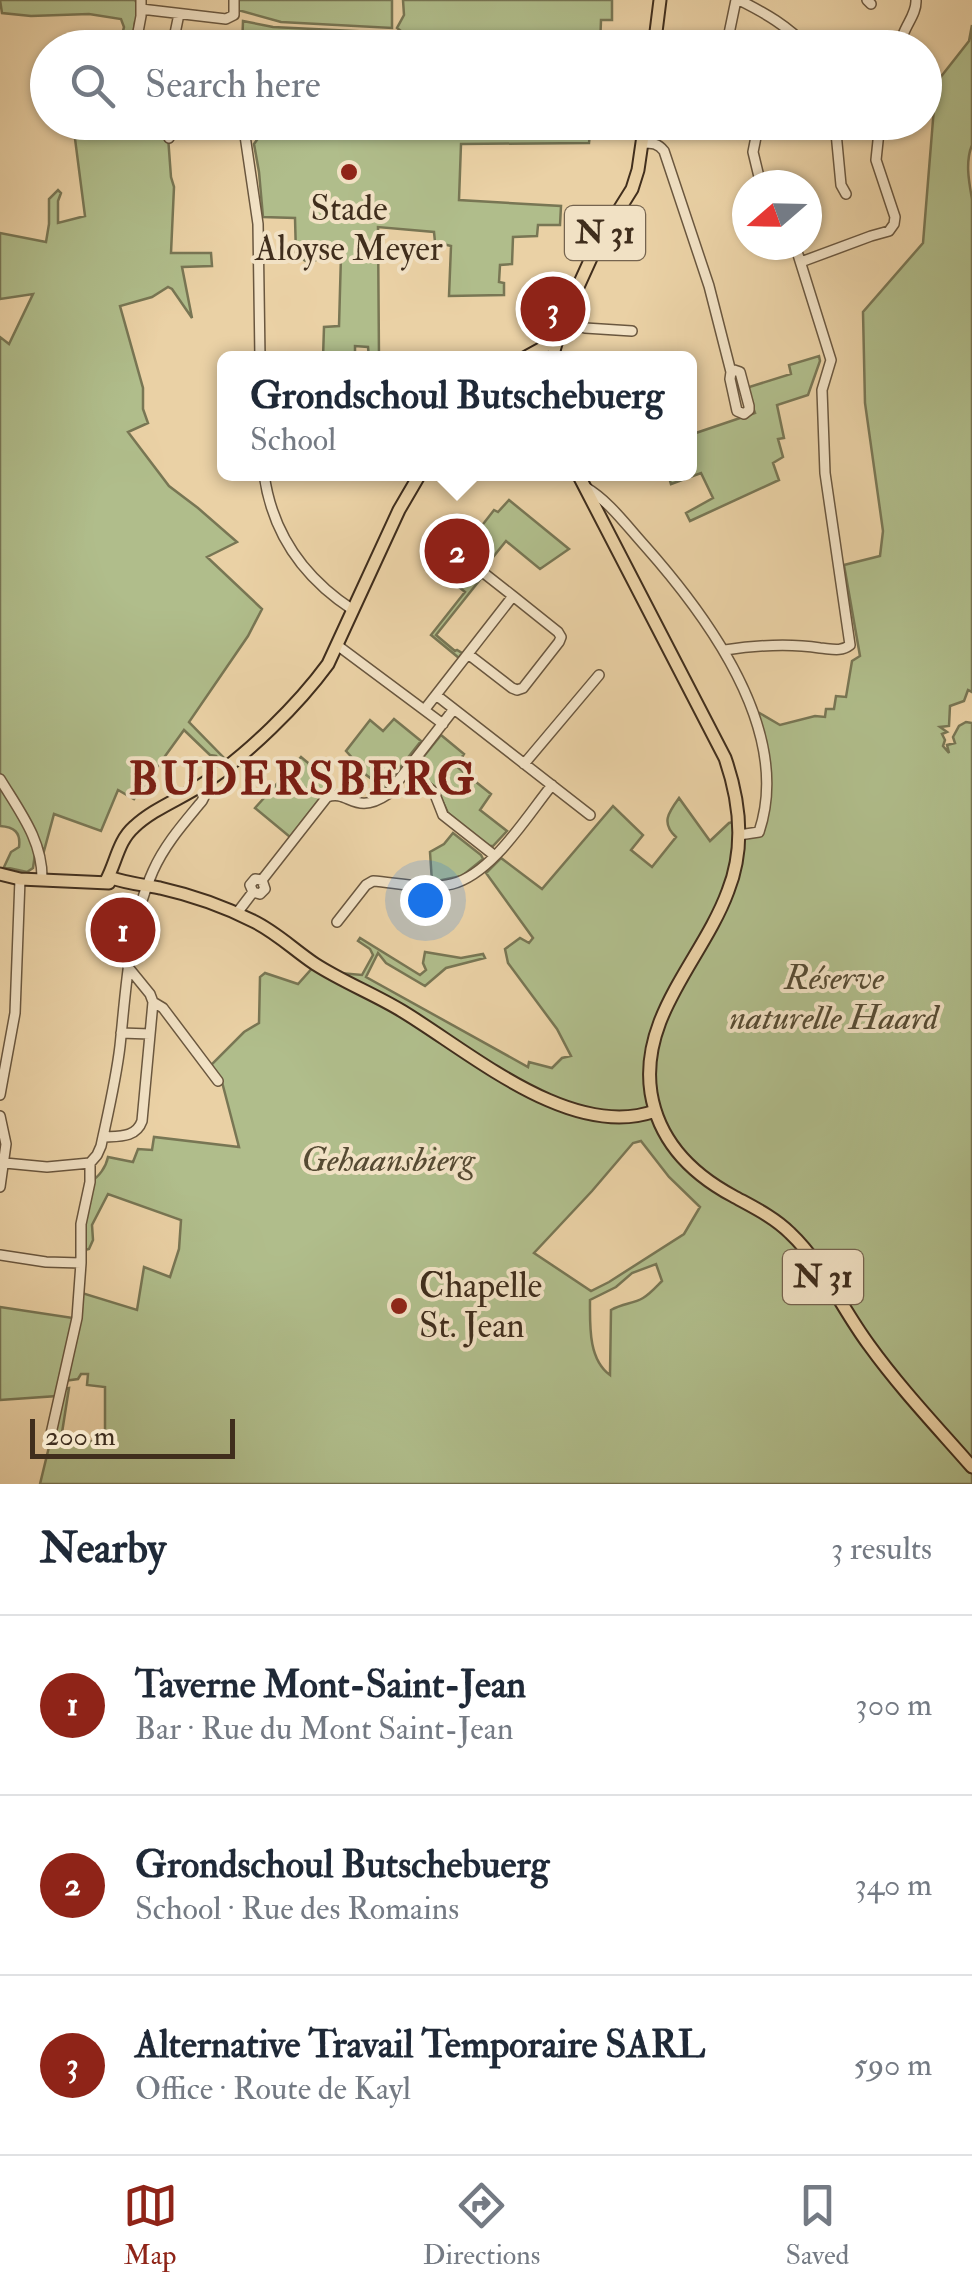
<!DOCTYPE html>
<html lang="en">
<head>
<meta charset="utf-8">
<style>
  :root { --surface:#fff; --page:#f6f6f7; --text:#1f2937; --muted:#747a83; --line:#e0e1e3; --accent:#8f2418 }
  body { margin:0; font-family:"IM FELL Double Pica",serif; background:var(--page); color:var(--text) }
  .compass { position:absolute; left:732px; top:170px; width:90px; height:90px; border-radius:50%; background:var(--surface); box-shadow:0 2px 8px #0004; rotate:250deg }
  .scale { position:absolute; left:30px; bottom:25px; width:205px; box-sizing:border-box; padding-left:10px; border:5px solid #402e1d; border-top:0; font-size:28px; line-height:35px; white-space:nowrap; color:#402e1d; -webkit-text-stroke:8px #f1e1c4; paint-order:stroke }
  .you { position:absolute; left:425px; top:900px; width:35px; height:35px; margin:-25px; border:8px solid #fff; border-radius:50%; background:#1a73e8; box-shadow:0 0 0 15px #1a73e833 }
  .badge { display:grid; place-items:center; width:65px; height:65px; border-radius:50%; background:var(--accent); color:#fff; font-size:32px; font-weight:700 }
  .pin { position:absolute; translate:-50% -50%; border:5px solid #fff; box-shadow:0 2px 10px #0006 }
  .popup { position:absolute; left:217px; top:351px; width:480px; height:130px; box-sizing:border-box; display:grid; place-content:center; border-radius:15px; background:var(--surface); filter:drop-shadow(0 2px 8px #0005); font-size:32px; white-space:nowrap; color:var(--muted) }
  .popup b { font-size:38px; color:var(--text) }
  .popup::after { content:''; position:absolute; left:50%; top:100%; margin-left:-20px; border:20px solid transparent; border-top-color:var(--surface) }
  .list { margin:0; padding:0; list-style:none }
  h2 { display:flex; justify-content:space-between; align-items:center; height:130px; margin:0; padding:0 40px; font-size:42px }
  h2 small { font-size:32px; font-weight:400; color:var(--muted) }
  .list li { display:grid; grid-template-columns:65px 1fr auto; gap:30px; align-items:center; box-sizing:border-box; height:180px; padding:0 40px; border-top:2px solid var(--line) }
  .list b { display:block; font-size:38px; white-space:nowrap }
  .list p { margin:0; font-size:32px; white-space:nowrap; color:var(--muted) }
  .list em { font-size:32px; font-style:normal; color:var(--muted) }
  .icon { flex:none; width:55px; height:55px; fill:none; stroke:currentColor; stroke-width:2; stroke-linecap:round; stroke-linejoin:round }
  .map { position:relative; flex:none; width:972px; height:1484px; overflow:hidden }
  .search { position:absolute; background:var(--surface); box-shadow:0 2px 8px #0004; left:30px; right:30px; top:30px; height:110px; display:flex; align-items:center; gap:25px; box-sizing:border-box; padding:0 35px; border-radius:55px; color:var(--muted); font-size:38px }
  .sheet { height:670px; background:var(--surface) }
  nav { display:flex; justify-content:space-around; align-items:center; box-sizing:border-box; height:140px; border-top:2px solid var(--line); background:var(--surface); font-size:28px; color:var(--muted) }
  nav a { display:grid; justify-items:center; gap:5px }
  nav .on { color:var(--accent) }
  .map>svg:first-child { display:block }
  .green { fill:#b0bd8b; stroke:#787654; stroke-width:2.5; fill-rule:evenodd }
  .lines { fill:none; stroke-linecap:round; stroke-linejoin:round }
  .minor-casing { stroke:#6a573f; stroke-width:12 }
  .major-casing { stroke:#402e1d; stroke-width:15 }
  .minor { stroke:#f1e1c4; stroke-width:9 }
  .major { stroke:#ead1a5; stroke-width:11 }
  .poi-dot { fill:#8f2418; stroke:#f1e1c4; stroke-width:4 }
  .labels { text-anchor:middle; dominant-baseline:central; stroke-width:8; stroke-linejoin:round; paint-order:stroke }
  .shield { fill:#f1e1c4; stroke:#75644f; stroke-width:2.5 }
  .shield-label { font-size:32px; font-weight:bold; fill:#402e1d }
  .poi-label { font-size:35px; fill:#402e1d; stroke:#f1e1c4 }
  .park-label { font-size:35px; font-style:italic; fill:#564b33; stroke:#f1e1c4 }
  .district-label { font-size:45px; font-weight:bold; letter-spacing:2.5px; fill:#7a1f14; stroke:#f1e1c4 }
</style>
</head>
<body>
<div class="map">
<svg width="972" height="1484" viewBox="0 0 972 1484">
  <rect width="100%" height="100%" fill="#ead1a5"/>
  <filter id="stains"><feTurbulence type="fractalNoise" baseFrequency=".002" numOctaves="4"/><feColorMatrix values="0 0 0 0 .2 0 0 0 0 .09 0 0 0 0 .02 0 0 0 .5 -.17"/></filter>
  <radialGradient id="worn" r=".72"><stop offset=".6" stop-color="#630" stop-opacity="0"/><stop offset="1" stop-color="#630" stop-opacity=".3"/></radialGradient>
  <path class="green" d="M0,0H135L138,5V20L135,22L132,47H119L124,27L121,19L89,14L31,16L2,13Z
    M238,0H392V28L281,22L238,10Z
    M403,0H612V20H601L600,47H407L406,35L397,28L404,15Z
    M243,21L273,27L394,33L397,47H242Z
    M972,25V145C965,162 969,182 972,199V692L968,690L964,701L950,706L949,726L940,727L947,732L942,734L945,740L943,746L949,753L947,745L955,743L953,737L959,726L966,722L972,723V1484H40L63,1389L69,1388L61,1439L105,1442V1387L87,1385L88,1374H81L78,1379L64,1381L79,1292L137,1310L144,1267L170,1277L179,1249L181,1220L108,1194L92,1225L93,1240L89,1249L81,1251L90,1182C99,1177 106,1167 108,1157L133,1162L138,1149L152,1150L154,1137L239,1147L222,1082L210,1066L244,1032L259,1023L260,977L265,973L298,984L316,964L328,972L362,975L373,955L370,949L358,941L360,938L420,975L426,970L423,963L425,952L461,958L483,954L485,958L446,968L425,986L386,963L378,953L366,977L528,1067L529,1062L552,1068L562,1058L571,1056L557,1029L508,963L505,949L520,938L529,943L533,938L486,873L501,858L542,889L613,806L643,835L631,850L652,867L676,837C661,823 668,813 679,798L710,841L729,823L733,822L750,834L764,830C771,785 771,754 756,711L780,725L815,716L825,717L826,709H834L836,696L846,697L852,661L860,656L844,565L880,556L883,531L865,403L863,312L923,243L936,83L969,41ZM641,1141L669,1177L700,1207L684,1234L609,1282L591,1291L534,1253L592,1191L633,1143ZM656,1264L662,1281C656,1287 650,1294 643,1298C633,1304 623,1303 611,1310L610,1375C588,1359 590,1325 590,1300L616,1287L632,1273Z
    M82,123H167L171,177L174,187L171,253H211L212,266L182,267L192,318L172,289L168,287L152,297L120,306L143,388V409L148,423L128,432L169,486L198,508L237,542L207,557L262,609L248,636L189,722L225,759L222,762L216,756L210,755L184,730L134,799L118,790L101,831L54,814L44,851L0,775V337L9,344L33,294L0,299V233L46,242L49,224V199L58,190L61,193L58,201V223L85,216L74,131Z
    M261,123H591L589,143L461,144L459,200L561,206L560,225H538L537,236L513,237L512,264L500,265L499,282L504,283V295L449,296L451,246L435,242L434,232L378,227L379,358H369L368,347L355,346V358H323L324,327L339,326L341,255L337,251L309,263L296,255L295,218L263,217L259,172L254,144L262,133Z
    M819,356L820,361L808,395L777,405L784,438L778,439L783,457L773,463L779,480L690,521L686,513L713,498L701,473L671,484L668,474H690V435L755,413L746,388L791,374L789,365Z
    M509,500L569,549L540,569L506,541L485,567L478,555L466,546L494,510L498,512Z
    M463,569L467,573H479L483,576L436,635L455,651L457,650L462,653L459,658L431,635L465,592L448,578L451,575L455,578Z
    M394,719L421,741L384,788L354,766L356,762L346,751L370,720L383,731Z
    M441,735L464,754L456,766L491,794L480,810L507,831L493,846H489L448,813L437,789L416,770V766Z
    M301,757L332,783L290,837L255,808Z
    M0,783L36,847L33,868L27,872L4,867L11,852L19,847C21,832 14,827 0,826Z
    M453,833L481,855L483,859L462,876L432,882L430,852L444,844Z
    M0,1307L73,1318L57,1396L0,1400Z"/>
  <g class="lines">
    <defs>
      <path id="minor" d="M739,0C765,13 788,26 808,48
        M867,0L871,4
        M141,9L226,19L234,15V0
        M135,48L141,16V0
        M172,48L179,14
        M726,48L736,0
        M901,48C900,29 917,17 916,0
        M924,83L928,86
        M243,122L258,224L260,358
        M759,122L753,152L761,185
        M835,122L841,185L846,194
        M169,138L171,122
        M642,143C652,143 658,143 664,151L709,286L731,372
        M801,262L871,236L889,231L894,224L895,217L876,160L880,122
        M562,322L585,328L632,331
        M734,370L740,372L749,406V410L744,414L737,411L730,379L731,372Z
        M264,474C272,533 304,578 353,610
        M585,487C609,501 626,525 645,546C708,617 793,731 759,832L739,835
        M471,563L513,596
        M337,645L443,724
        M725,650C758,645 788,643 820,648C832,649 841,652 850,645L825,473L822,390L831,360L795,245
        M436,695L590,815
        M425,709L513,596L558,632L561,637L559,642L523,688L517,690L512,688L468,654
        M524,764L599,675
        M406,771L434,792L443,815L495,856
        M0,779C20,812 43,841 42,880
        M262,880L265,889L260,894L253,892L250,885L255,879L262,880L327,797C349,789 354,817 388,794L454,709
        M237,913L253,892
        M337,922L366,885L373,881C398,883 427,890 452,884C492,874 527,816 552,785
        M128,967L150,994L153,1002L163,1008L218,1081
        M121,1033L150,1034
        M0,1095L15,1013L20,879
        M0,1116L6,1144L0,1187
        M103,1137C119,1136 136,1138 142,1121L153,1002
        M5,1163L47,1167L90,1163
        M0,1255L46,1262L81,1263
        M50,1438L77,1318L81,1263V1224L90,1182V1163L97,1155L101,1146C108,1113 116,1080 120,1046C126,989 129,924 153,871C165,844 184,823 202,801L205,795L202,785"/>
      <path id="major" d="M654,48L660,0
        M524,358L544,347L555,334
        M552,358L562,322L597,245L632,189L638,170L645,122
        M578,474L725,758C740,801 745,848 728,891C703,959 639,1016 651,1093C659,1141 692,1174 733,1196C753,1207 774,1217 790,1233C823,1264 842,1309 869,1345C900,1388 937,1427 972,1467
        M0,874L20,879L109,883
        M109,877C125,883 143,885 160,888C191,895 225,907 253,921C276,932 294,950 315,964C343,982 374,994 402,1011C470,1052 571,1141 655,1111
        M106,881C116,863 118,841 134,827C154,808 183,798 206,782C248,754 298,705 328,664L399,510L420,474"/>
    </defs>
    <use href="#minor" class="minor-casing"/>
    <use href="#major" class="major-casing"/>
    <use href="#minor" class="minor"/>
    <use href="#major" class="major"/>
  </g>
  <g class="poi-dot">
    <circle cx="349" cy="172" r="10"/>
    <circle cx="399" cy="1306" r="10"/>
  </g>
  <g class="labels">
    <g class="shield">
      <rect x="565" y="206" width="80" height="54" rx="8"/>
      <rect x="783" y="1250" width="80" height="54" rx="8"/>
    </g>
    <g class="shield-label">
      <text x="605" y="233">N 31</text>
      <text x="823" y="1277">N 31</text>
    </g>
    <g class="poi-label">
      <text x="349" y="209">Stade<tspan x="349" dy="40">Aloyse Meyer</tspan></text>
      <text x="419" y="1286" text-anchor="start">Chapelle<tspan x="419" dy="40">St. Jean</tspan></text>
    </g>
    <g class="park-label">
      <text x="834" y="978">Réserve<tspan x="834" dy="40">naturelle Haard</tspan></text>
      <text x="388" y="1160">Gehaansbierg</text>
    </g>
    <g class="district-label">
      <text x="303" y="780">BUDERSBERG</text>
    </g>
  </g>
  <rect width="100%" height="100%" filter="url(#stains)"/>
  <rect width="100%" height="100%" fill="url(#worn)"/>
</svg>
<svg class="compass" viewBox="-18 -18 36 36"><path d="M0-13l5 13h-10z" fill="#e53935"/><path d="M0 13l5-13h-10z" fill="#747a83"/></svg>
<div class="scale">200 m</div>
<div class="you"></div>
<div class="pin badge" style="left:123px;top:930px">1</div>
<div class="pin badge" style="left:457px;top:551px">2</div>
<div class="popup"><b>Grondschoul Butschebuerg</b>School</div>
<div class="pin badge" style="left:553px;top:309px">3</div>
<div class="search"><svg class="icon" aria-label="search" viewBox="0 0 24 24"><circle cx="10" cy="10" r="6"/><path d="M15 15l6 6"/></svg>Search here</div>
</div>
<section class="sheet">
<h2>Nearby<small>3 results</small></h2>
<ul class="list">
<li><span class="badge">1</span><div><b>Taverne Mont-Saint-Jean</b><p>Bar · Rue du Mont Saint-Jean</p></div><em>300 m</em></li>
<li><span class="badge">2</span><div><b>Grondschoul Butschebuerg</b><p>School · Rue des Romains</p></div><em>340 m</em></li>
<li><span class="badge">3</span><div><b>Alternative Travail Temporaire SARL</b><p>Office · Route de Kayl</p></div><em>590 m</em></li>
</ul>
</section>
<nav>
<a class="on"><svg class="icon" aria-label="map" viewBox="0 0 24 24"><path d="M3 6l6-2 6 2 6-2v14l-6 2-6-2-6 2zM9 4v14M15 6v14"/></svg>Map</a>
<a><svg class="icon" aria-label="directions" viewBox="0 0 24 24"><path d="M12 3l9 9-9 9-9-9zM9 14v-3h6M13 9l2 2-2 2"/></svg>Directions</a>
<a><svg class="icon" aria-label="saved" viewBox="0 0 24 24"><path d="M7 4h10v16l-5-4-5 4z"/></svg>Saved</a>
</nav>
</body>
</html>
